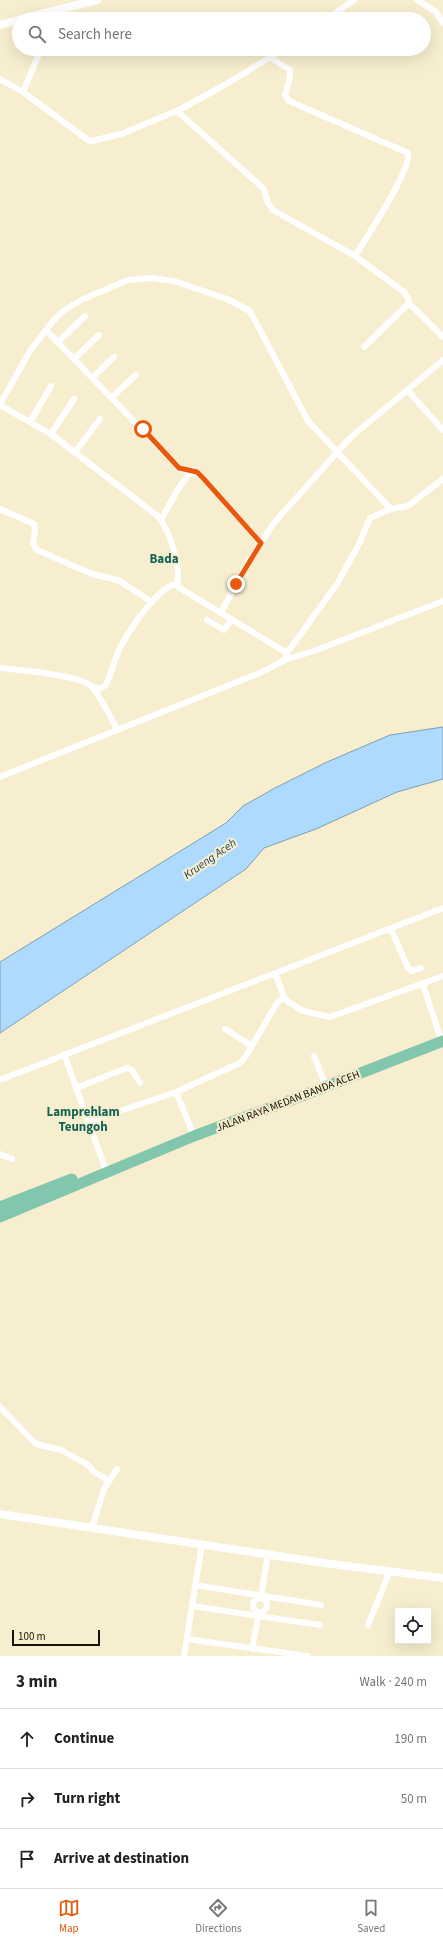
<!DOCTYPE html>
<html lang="en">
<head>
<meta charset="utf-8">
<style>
  :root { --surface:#fff; --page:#f2f2f2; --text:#222; --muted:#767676; --line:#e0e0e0; --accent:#ea580c }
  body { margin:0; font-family:"Source Sans 3",sans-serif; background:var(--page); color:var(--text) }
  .controls { position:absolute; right:12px; bottom:12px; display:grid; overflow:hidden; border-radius:0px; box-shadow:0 4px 16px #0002 }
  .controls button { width:36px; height:36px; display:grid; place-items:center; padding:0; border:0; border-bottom:1px solid var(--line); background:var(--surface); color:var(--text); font:20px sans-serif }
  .scale { position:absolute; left:12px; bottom:10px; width:88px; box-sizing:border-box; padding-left:4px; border:2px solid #151208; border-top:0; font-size:11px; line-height:14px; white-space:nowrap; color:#151208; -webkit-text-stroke:3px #f7eecf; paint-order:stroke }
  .stop { position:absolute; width:12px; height:12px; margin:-9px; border:3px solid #ea580c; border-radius:50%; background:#fff }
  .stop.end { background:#ea580c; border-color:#fff; box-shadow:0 1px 4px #0008 }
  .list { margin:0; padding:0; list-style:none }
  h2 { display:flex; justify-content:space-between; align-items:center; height:52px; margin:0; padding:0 16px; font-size:17px }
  h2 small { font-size:13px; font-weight:400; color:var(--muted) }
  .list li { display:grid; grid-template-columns:26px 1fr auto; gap:12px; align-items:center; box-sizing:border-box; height:60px; padding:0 16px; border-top:1px solid var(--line) }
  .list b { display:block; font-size:15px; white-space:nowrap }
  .list em { font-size:13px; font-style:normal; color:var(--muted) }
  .icon { flex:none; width:22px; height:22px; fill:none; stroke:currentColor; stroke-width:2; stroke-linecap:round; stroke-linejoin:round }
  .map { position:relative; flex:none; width:443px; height:1656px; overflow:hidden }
  .search { position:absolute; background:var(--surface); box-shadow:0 4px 16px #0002; left:12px; right:12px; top:12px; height:44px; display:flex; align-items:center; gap:10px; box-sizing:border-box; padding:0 14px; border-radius:22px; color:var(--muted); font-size:15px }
  .sheet { height:232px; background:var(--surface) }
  nav { display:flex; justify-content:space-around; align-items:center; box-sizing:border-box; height:56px; border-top:1px solid var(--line); background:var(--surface); font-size:11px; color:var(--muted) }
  nav a { display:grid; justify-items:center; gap:2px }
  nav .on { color:var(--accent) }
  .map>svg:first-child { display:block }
  .water { fill:#addafd; stroke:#7f9eb4 }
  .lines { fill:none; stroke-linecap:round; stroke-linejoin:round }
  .minor { stroke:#fff; stroke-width:6 }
  .tertiary { stroke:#fff; stroke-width:8 }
  .trunk { stroke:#83c6ae; stroke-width:11 }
  .route { stroke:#ea580c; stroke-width:5 }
  .labels { text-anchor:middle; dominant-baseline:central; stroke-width:4; stroke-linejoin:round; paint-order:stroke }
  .street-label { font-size:11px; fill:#151208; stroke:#f7eecf }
  .water-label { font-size:12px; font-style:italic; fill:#1d3f57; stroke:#f7eecf }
  .quarter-label { font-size:13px; font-weight:bold; fill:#126554; stroke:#f7eecf }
</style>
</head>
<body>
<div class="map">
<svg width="443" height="1656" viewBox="0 0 443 1656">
  <rect width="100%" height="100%" fill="#f7eecf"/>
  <path class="water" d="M443,727V779L397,792L316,829L264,848L246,869L0,1033V962L226,823L243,806L275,788L327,762L390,735Z"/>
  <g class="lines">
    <path class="minor" d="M417,0L436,12L443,23
      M50,19L51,11
      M327,19L354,0
      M0,79L23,92L88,140L92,141L121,134L177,111L221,87L284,49
      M23,92L41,49
      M177,111L263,188L268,203L273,210L355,256C365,240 412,169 408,153L289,101L285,95L290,77V70L271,58
      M355,256L404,292L408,298L409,303L443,337
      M46,330L179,468C188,472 195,470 203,478L261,543
      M58,342L85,316
      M364,347L409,303
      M75,358L99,335
      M93,377L114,357
      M408,391L443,430
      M112,397L136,375
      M0,404L30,351L53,321L63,311L81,300L128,280L151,278L174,281L227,299L250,311L308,421L391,509
      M0,405L51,434L159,517C169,532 176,553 178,572C179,577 176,582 178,587L287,653
      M30,422L51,386
      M51,434L74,399
      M75,452L100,419
      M0,509L34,524L35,530L33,544L37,550L92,574L118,580L152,602
      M161,520L178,489L192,470
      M221,612L249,561L274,523L350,438L443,360
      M207,620L224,630L232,619
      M285,660L317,650L443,601
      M0,668C18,670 80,675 91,686C102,698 109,715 117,729
      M91,686L99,689L106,685C112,672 115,657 122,644C131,628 159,585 177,584
      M0,777L260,673L285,660L287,653L337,584L359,544L370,518L391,509L408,506L443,479
      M391,929L408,968L412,971L421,968
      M423,985L442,1042
      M284,997L287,1001L303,1011L330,1017L443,976
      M225,1029L252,1046
      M64,1054L105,1168
      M314,1056L326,1087
      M0,1080L443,908
      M76,1088L127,1068L132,1070L140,1083
      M88,1122L176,1092
      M194,1136L176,1092L240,1063L246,1056L277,1003L284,997L275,973
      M0,1154L12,1159
      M0,1407L36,1444L61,1450L88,1465L93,1471L109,1481
      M92,1528L104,1489L117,1469
      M195,1585L321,1605
      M261,1597L268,1553
      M253 1605a7 7 0 1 1 14 0a7 7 0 1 1-14 0Z
      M192,1606L320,1625
      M368,1625L390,1571
      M187,1639L308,1656
      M252,1649L259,1613
      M184,1656L202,1544"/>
    <path class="tertiary" d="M21,19L97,0
      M0,25L19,20
      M0,1514L331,1564L443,1578"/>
    <path class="trunk" d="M0,1207L72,1179
      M0,1217L194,1136L299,1097L443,1041"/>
  </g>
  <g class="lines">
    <path class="route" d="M143,429L179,468L197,472L203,478L261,543L236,584"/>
  </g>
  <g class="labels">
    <g class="street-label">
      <text transform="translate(288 1101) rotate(-21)">JALAN RAYA MEDAN BANDA ACEH</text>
    </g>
    <g class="water-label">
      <text transform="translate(210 859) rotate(-35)">Krueng Aceh</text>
    </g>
    <g class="quarter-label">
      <text x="164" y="559">Bada</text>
      <text x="83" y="1112">Lamprehlam<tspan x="83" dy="15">Teungoh</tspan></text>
    </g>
  </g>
</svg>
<div class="controls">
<button><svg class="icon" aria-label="locate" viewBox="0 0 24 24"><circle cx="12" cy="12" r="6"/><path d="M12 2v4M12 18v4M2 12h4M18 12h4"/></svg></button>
</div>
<div class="scale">100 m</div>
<div class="stop" style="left:143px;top:429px"></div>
<div class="stop end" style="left:236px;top:584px"></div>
<div class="search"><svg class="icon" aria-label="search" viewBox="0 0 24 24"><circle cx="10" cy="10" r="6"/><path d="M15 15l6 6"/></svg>Search here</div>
</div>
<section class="sheet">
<h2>3 min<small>Walk · 240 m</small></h2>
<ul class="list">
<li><svg class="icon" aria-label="ahead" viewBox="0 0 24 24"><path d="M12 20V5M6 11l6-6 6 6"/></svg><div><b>Continue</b></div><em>190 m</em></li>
<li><svg class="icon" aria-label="right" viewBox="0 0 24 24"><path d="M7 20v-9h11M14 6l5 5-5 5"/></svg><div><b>Turn right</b></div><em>50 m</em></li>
<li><svg class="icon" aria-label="arrive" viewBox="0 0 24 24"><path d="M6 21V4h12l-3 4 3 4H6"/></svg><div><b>Arrive at destination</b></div></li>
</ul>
</section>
<nav>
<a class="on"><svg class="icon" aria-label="map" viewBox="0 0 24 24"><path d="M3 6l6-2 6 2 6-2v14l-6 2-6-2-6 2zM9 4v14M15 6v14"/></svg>Map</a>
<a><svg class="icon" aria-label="directions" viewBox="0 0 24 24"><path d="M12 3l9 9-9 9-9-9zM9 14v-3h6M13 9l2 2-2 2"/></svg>Directions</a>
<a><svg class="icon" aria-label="saved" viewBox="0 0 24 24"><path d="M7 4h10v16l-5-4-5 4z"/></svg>Saved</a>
</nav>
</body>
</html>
